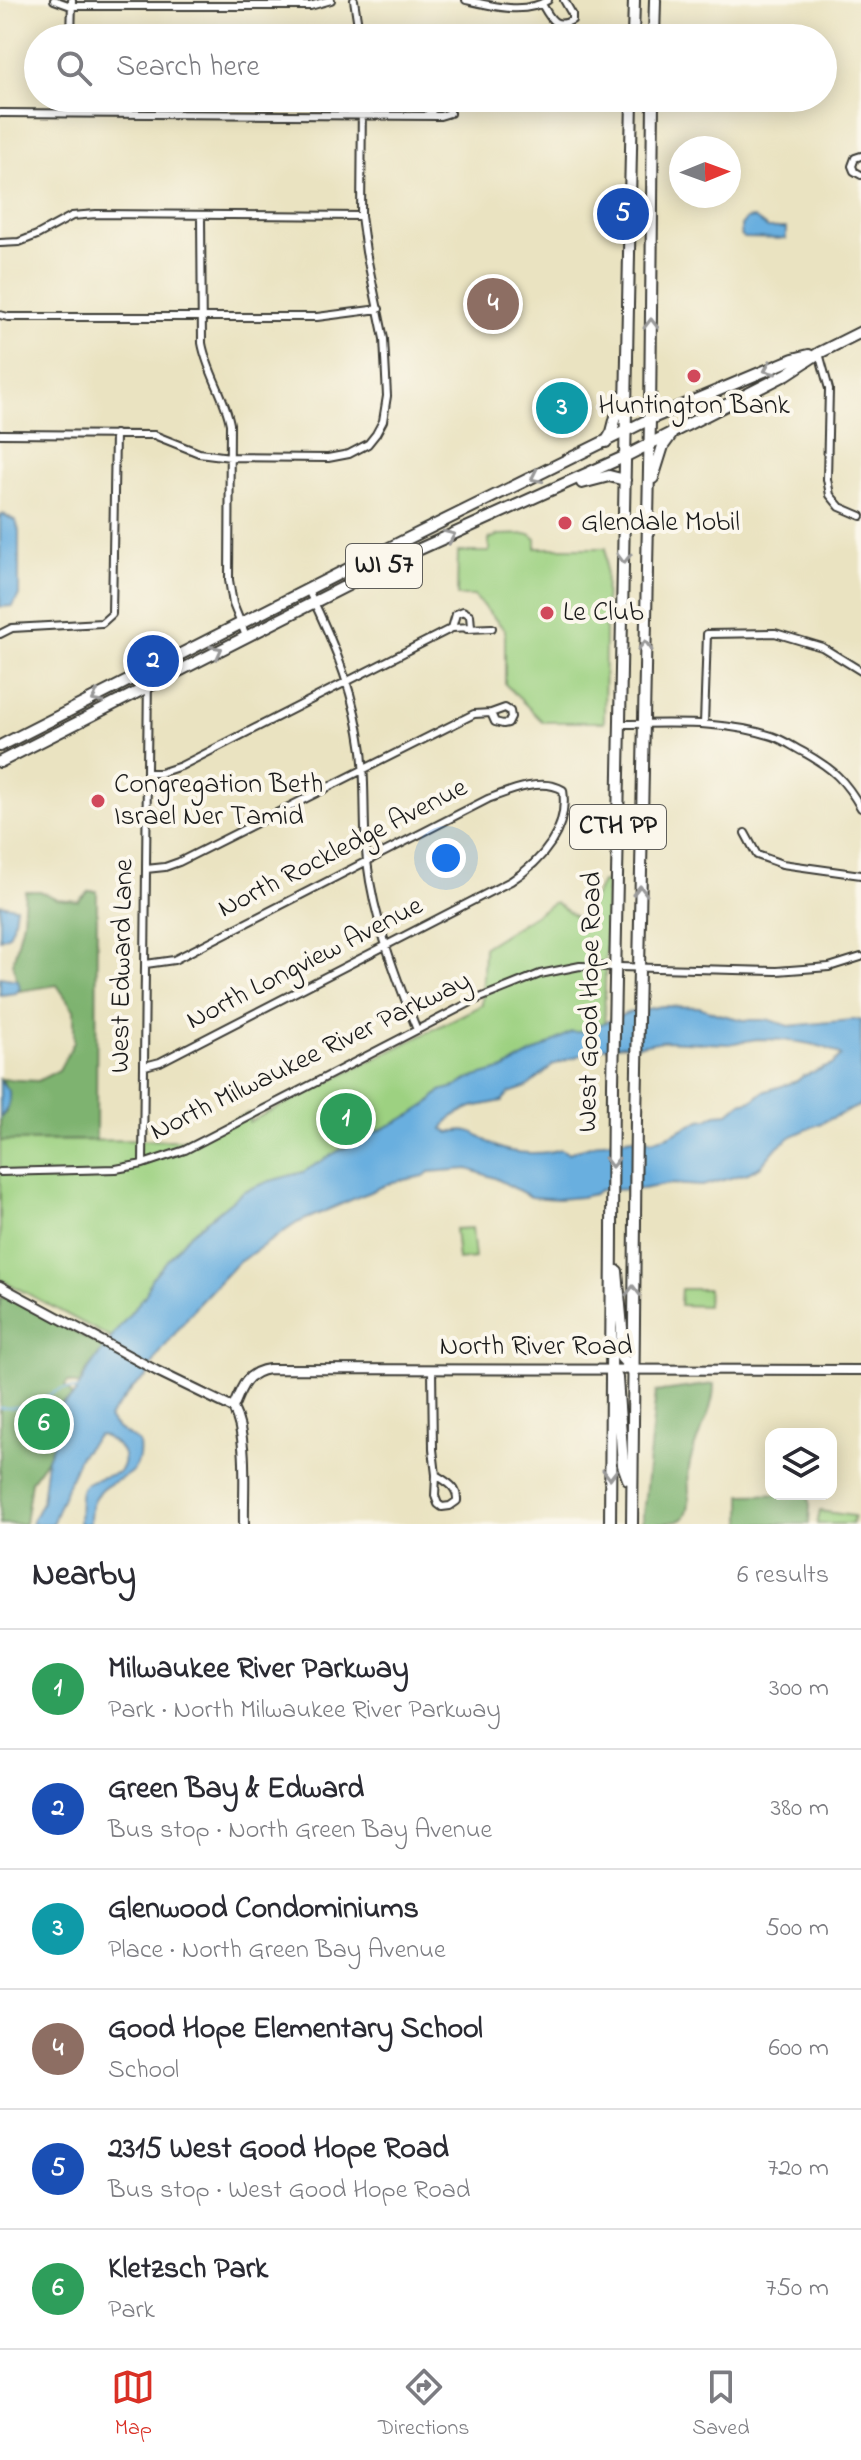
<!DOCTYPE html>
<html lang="en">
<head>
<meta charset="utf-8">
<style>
  :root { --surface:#fff; --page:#f2f2f3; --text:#2b2b33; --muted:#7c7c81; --line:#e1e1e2; --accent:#d93025 }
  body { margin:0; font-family:"Indie Flower",sans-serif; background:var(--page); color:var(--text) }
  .controls { position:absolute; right:24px; bottom:24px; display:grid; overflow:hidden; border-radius:16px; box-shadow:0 4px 20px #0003 }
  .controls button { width:72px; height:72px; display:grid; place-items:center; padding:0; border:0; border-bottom:2px solid var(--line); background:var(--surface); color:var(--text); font:40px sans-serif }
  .compass { position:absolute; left:669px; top:136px; width:72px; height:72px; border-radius:50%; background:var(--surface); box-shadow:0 4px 20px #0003; rotate:89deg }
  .you { position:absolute; left:446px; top:858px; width:28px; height:28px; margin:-20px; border:6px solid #fff; border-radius:50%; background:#1a73e8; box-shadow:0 0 0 12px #1a73e833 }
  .badge { display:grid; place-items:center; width:52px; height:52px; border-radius:50%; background:var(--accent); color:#fff; font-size:26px; font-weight:700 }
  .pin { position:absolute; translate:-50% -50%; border:4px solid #fff; box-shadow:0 2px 8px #0006 }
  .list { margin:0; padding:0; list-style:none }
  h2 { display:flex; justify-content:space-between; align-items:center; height:104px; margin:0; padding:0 32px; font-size:34px }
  h2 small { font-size:26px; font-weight:400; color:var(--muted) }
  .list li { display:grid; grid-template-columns:52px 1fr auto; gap:24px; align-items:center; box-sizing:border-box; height:120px; padding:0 32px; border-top:2px solid var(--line) }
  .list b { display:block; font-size:30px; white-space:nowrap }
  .list p { margin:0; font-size:26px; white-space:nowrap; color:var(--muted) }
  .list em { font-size:26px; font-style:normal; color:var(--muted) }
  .icon { flex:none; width:44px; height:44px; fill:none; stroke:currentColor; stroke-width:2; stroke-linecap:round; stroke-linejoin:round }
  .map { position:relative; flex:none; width:861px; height:1524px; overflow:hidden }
  .search { position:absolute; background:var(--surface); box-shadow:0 4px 20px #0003; left:24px; right:24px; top:24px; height:88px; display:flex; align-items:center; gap:20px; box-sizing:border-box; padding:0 28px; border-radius:44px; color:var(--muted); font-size:30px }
  .sheet { height:824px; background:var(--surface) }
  nav { display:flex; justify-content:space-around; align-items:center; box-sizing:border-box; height:112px; border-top:2px solid var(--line); background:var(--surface); font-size:22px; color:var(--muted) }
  nav a { display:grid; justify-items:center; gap:4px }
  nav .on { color:var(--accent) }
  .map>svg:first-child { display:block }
  .green { fill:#9dd181; stroke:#5c764e; stroke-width:2 }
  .forest { fill:#7eb36f; stroke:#4d6846; stroke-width:2 }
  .water { fill:#69afdf; stroke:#42667e; stroke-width:2; fill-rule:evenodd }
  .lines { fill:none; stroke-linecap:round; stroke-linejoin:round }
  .stream { stroke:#69afdf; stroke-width:2 }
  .minor-casing { stroke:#3b3a35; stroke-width:10 }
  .tertiary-casing { stroke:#3b3a35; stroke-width:12 }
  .primary-casing { stroke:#3b3a35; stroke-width:14 }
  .minor { stroke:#fff; stroke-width:6 }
  .tertiary { stroke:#fff; stroke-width:8 }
  .primary { stroke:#fff; stroke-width:10 }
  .oneway { stroke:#999 }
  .poi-dot { fill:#d1495b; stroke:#fbf7ec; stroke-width:3 }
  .labels { text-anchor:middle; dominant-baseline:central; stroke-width:8; stroke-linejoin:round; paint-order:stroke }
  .shield { fill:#fbf7ec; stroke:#5f5e5a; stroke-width:2 }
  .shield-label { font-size:26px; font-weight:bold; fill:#1c1c1c }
  .poi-label { font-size:28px; fill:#1c1c1c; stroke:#fbf7ec; text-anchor:start }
  .street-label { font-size:28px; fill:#1c1c1c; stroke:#fbf7ec }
</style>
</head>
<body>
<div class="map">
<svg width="861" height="1524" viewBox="0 0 861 1524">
  <rect width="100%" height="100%" fill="#fbf7ec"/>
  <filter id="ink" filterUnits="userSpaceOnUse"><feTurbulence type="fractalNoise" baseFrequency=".0125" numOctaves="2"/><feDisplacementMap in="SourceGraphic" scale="16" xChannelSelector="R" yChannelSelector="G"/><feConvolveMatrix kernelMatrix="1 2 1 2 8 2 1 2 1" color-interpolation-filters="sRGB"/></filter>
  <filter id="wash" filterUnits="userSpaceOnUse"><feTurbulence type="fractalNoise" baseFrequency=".006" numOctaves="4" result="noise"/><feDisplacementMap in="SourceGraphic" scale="32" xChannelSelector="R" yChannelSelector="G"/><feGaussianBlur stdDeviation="1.8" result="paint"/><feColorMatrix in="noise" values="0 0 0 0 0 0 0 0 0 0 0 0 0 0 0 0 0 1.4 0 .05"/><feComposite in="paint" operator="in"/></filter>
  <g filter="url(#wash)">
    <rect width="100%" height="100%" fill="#eae3c1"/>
    <path class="green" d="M530,534L536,539V548H606L604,722H543L505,684V630L474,596H457L458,552H489V539L499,535Z
      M602,882H607L604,1037L481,1095L113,1339L0,1279V1141L184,1140L249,1113V1122L482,1005L484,947L555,902L582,922Z
      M472,1228L475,1258L458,1260L455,1229Z
      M681,1289H708L707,1306L680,1305Z
      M820,1511L854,1516L852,1524H817Z"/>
    <path class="forest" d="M25,891H40L57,899L78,901L89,891H97L96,1140L0,1141V1118L6,1112L4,1083L0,1079L38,1081L59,1070L74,1042V1010L57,985L19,991L13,963L23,921Z
      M11,1297L104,1348L86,1372L79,1385L68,1382L65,1386L73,1396C59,1408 44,1410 36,1428L53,1431L56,1438L47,1459L31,1481L25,1524H0V1298Z
      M714,1384C714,1416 693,1437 689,1468C686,1483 694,1504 684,1518C677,1524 653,1524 642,1524L656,1392Z
      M807,1494L810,1505L809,1524H742V1495Z"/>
    <path class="water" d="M754,218L768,228H786V239L744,238L741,235V225L746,219Z
      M3,514L16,521L19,531V595L13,606L0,607V515Z
      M0,904L16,907L13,926L9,935L0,939Z
      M0,977L18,980L20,988L16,993L0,995Z
      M662,1006L699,1007L718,1014L744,1020H770L789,1026L861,1019V1105L792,1136L778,1146L760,1167L748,1173L702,1186L670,1184L642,1189L600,1190L594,1194L581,1197L558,1199L531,1197L495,1178L468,1169L429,1172L424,1176L393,1182L297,1223L236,1264L198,1304L156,1358L147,1376L134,1387L108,1418C115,1430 129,1434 139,1443C144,1485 109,1473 94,1499C90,1506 90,1516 90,1524H79C81,1477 75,1487 119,1472C131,1454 118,1444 101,1435L97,1436L79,1457L52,1524H31L42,1502L47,1459L55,1438L53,1431H41L36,1427C44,1409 61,1410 73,1396C80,1388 83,1377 89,1369C107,1343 126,1318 146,1294L151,1279L190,1234L244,1191L270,1181L303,1172L340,1150L411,1115L428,1104L441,1091L458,1086L468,1079L504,1069L571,1032H582L627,1013ZM757,1039C778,1039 824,1042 841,1056L832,1065L803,1076L797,1081L763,1092L753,1100L741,1103L729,1113L716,1114L708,1119L700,1120L668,1136L651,1141L642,1137L603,1142L568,1153L560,1149C545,1155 514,1154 500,1148C477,1139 476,1124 449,1133L443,1129L449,1120L457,1114L472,1107L502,1101L509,1093L527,1087L553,1065L600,1048L624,1045L630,1047L663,1041L729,1044Z
      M0,1081L9,1091C10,1102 8,1110 0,1118Z"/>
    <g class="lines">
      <path class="stream" d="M0,1408C11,1408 23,1407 34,1403C52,1395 56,1386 78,1390"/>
    </g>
  </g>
  <g filter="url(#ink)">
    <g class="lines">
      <defs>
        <path id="minor" d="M54,0L71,6H310L331,0
          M354,0L360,38
          M466,0C491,6 525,15 548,0
          M542,4C550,18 555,30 572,20V14L564,0
          M71,38L72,0
          M0,113L440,116L450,113L448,102L443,101L427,115
          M71,113V98
          M861,156L855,158L852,166L854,171L861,175
          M201,216L202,343C207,372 225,396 230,424L229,580L233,604L246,636
          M0,243L19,242L37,235L72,216L96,214L361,216
          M0,315L8,317H317L379,309
          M819,353L829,389L827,479L830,495L840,507L861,516
          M0,434L154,435L199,453L230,457L328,458L349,454L368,444L376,434L383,421L387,396L384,339L366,252L361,216L362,98
          M308,590C334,641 355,695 362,751C366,788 363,825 367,861C374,920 395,975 417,1030
          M467,629L492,628
          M0,634L12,628L102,623L112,614L115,434
          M620,724C671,724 723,720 772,736C784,740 795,748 805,753C833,769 845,780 861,808
          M704,724L707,634L775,633L822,647L861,671
          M147,773H160L181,766L452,628L471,627L470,615L463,611L456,614L452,628
          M745,833L757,855L782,864L861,875
          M146,869L165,867L179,862L474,714L491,713L495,722L503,724L508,723L511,717L510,711L505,708L491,713
          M145,1066L160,1062L511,881C542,861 569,830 563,790C542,777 509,791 488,799L174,960L146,964
          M143,1164L148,672
          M0,1172L116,1169L143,1164L185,1150L475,1000L540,974L580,966L777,971L829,967L861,957
          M432,1369L433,1449L436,1475L435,1496L438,1504L442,1507L450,1506L457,1501C458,1487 447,1482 436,1475"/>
        <path id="tertiary" d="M0,1286L157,1371L233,1408C249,1439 243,1489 244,1524
          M233,1408C241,1388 246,1372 269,1369L861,1370"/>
        <path id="primary" d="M633,38L634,0
          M654,38L655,0
          M606,442L612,432L621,397
          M653,478L663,446L671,435
          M582,483L609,476L625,480
          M0,746L405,540L650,419L793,359L809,355
          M0,762L411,553L626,456L787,374L819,353L861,332
          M617,1271L622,1328L621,1357L632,1369
          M612,1369L617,1378L623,1465L628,1479
          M610,1524L613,1084L632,98
          M632,1524L636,1119L650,419L653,98"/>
      </defs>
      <use href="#minor" class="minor-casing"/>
      <use href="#tertiary" class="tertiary-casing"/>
      <use href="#primary" class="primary-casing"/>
      <use href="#minor" class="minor"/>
      <use href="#tertiary" class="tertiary"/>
      <use href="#primary" class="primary"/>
    </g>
    <defs><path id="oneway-chevron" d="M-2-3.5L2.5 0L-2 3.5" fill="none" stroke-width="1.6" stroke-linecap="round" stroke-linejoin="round" transform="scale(2)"/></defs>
    <g class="oneway">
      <use href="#oneway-chevron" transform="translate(651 324) rotate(-90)"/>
      <use href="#oneway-chevron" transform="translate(769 369) rotate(157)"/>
      <use href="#oneway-chevron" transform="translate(536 477) rotate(154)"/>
      <use href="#oneway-chevron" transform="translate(450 536) rotate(-24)"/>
      <use href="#oneway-chevron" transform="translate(624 558) rotate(91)"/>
      <use href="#oneway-chevron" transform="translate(645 646) rotate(-89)"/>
      <use href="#oneway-chevron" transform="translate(217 651) rotate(-28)"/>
      <use href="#oneway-chevron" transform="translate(97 698) rotate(153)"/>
      <use href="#oneway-chevron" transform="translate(640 891) rotate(-89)"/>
      <use href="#oneway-chevron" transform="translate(612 1162) rotate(91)"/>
      <use href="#oneway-chevron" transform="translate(633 1291) rotate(-89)"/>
      <use href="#oneway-chevron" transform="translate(610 1474) rotate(90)"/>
    </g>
  </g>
  <g class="poi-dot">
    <circle cx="694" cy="376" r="8"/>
    <circle cx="565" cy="523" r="8"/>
    <circle cx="547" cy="613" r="8"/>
    <circle cx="98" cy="801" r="8"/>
  </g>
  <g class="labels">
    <g class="shield">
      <rect x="346" y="544" width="76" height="44" rx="6"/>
      <rect x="570" y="805" width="96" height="44" rx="6"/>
    </g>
    <g class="shield-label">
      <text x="384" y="566">WI 57</text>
      <text x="618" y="827">CTH PP</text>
    </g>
    <g class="poi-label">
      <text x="694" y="406" text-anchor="middle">Huntington Bank</text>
      <text x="581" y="523">Glendale Mobil</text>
      <text x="563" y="613">Le Club</text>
      <text x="114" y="785">Congregation Beth<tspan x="114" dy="32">Israel Ner Tamid</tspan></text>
    </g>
    <g class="street-label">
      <text transform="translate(343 849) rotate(-27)">North Rockledge Avenue</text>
      <text transform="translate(305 964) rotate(-27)">North Longview Avenue</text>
      <text transform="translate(123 966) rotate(-89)">West Edward Lane</text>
      <text transform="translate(591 1002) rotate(-89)">West Good Hope Road</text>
      <text transform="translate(311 1057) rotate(-26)">North Milwaukee River Parkway</text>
      <text x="536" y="1347">North River Road</text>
    </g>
  </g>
</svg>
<div class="controls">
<button><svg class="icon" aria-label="layers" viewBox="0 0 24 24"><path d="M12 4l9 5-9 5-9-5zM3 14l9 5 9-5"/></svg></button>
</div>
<svg class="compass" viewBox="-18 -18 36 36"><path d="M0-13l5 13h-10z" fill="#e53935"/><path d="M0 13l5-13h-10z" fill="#7c7c81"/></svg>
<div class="you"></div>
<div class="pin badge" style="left:346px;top:1119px;background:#2e9e5b">1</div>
<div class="pin badge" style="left:153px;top:661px;background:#1a4fb4">2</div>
<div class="pin badge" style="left:562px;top:408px;background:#0f9aa8">3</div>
<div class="pin badge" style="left:493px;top:304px;background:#8d6e63">4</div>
<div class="pin badge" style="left:623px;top:214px;background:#1a4fb4">5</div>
<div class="pin badge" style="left:44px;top:1424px;background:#2e9e5b">6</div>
<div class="search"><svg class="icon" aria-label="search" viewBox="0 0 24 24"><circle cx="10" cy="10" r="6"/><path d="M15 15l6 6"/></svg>Search here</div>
</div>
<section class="sheet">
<h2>Nearby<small>6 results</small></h2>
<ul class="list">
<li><span class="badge" style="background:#2e9e5b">1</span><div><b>Milwaukee River Parkway</b><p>Park · North Milwaukee River Parkway</p></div><em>300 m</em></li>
<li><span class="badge" style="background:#1a4fb4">2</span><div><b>Green Bay &amp; Edward</b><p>Bus stop · North Green Bay Avenue</p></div><em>380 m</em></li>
<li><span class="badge" style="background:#0f9aa8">3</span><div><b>Glenwood Condominiums</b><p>Place · North Green Bay Avenue</p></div><em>500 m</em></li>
<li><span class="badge" style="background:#8d6e63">4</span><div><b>Good Hope Elementary School</b><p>School</p></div><em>600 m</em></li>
<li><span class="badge" style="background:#1a4fb4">5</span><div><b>2315 West Good Hope Road</b><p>Bus stop · West Good Hope Road</p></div><em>720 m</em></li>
<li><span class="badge" style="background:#2e9e5b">6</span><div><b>Kletzsch Park</b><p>Park</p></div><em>750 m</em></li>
</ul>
</section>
<nav>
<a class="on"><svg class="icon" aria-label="map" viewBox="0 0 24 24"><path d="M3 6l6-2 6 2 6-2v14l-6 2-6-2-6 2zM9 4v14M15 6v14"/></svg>Map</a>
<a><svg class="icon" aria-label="directions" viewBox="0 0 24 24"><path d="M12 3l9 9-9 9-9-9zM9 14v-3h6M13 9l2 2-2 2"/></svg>Directions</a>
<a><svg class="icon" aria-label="saved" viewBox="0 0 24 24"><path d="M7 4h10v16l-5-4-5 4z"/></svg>Saved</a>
</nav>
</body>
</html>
